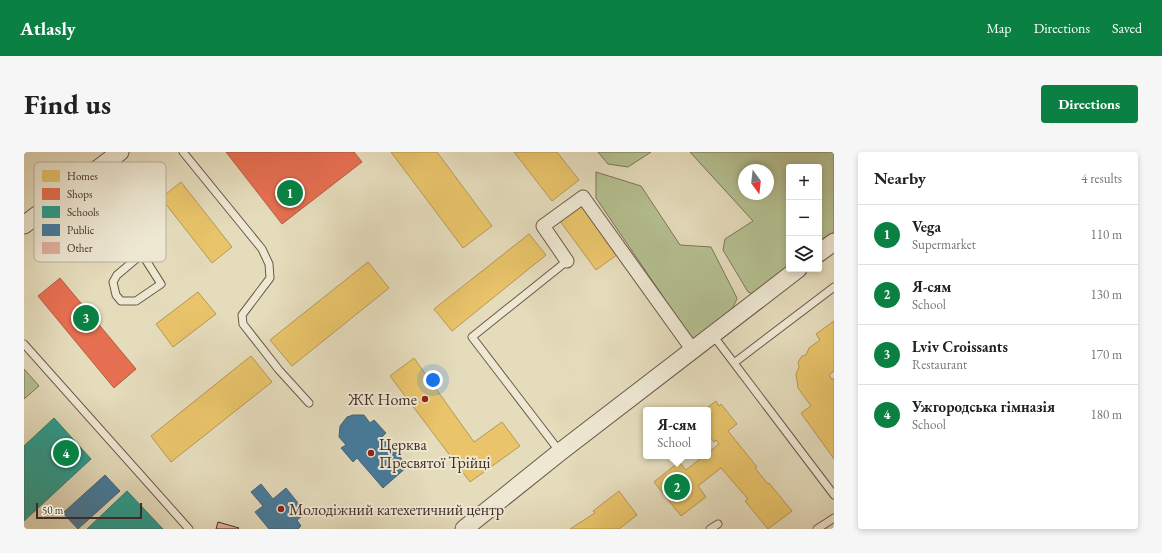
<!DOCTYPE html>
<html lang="en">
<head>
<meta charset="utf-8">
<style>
  :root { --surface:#fff; --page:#f6f6f6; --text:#202124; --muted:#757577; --line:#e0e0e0; --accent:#0b8043 }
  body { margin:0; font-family:"EB Garamond",serif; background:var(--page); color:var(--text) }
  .controls { position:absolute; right:12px; top:12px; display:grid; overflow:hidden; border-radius:4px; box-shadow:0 2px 6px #0003 }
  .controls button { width:36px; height:36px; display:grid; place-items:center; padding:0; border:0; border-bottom:1px solid var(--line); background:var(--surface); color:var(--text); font:20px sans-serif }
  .compass { position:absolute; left:714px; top:12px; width:36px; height:36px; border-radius:50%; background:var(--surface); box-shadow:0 2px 6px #0003; rotate:165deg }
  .scale { position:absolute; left:12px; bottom:10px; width:106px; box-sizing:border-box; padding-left:4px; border:2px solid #412d25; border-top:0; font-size:11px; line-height:14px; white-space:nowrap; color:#412d25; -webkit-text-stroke:3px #eee8d3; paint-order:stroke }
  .you { position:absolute; left:409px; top:228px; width:14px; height:14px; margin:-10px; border:3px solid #fff; border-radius:50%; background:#1a73e8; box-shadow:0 0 0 6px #1a73e833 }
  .badge { display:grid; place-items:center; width:26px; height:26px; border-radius:50%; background:var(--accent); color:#fff; font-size:13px; font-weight:700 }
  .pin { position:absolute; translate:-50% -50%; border:2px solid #fff; box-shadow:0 1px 4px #0006 }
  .popup { position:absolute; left:619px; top:255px; width:68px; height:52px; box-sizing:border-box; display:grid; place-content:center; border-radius:4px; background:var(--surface); filter:drop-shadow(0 1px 3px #0005); font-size:13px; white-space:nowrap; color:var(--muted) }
  .popup b { font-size:15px; color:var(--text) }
  .popup::after { content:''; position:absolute; left:50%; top:100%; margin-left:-8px; border:8px solid transparent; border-top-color:var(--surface) }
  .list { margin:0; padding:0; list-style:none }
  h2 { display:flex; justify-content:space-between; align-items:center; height:52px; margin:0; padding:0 16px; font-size:17px }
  h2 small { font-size:13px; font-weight:400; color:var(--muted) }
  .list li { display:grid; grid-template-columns:26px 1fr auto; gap:12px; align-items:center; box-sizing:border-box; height:60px; padding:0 16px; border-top:1px solid var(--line) }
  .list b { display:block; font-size:15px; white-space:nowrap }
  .list p { margin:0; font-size:13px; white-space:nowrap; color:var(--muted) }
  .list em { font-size:13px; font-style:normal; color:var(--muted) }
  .icon { flex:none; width:22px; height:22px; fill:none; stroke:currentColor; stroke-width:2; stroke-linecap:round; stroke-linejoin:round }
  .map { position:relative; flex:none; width:810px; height:377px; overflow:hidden; border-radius:4px }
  header { display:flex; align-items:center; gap:24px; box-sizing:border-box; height:56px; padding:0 20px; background:var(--accent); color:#fff }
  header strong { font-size:19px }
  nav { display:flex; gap:22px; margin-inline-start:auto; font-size:14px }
  .intro { display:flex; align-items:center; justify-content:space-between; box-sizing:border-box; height:96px; padding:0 24px }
  h1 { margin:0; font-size:28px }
  .button { padding:10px 18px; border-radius:4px; background:var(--accent); color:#fff; font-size:14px; font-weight:700 }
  main { display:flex; gap:24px; padding:0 24px }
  aside { flex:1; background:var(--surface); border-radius:4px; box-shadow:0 2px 6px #0003 }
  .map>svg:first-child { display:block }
  .green { fill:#b5c091; stroke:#7b765b; fill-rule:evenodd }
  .homes { fill:#e9c46a; stroke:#b79755 }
  .shops { fill:#e76f51; stroke:#b55b44 }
  .schools { fill:#2a9d8f; stroke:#317b6f }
  .public { fill:#457b9d; stroke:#446479 }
  .building { fill:#e2b09d; stroke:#412d25 }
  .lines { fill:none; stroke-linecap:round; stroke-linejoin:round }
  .service-casing { stroke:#6a594b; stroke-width:9 }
  .minor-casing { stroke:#6a594b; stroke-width:15 }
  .tertiary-casing { stroke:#6a594b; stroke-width:19 }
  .service { stroke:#eee8d3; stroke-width:7 }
  .minor { stroke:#eee8d3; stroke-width:13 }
  .tertiary { stroke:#eee8d3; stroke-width:17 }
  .poi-dot { fill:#8f2418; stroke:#eee8d3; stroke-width:1.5 }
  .labels { text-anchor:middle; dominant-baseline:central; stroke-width:4; stroke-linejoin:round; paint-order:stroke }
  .poi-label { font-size:16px; fill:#412d25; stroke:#eee8d3; text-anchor:start }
  .key { fill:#eee8d3; stroke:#bab09f; stroke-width:1 }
  .key-label { font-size:11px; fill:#412d25 }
</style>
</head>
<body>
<header>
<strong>Atlasly</strong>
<nav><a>Map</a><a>Directions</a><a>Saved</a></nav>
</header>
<div class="intro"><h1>Find us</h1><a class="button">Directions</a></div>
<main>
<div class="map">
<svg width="810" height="377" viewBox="0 0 810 377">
  <rect width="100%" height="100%" fill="#e5dcbc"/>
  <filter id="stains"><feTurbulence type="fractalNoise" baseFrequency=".005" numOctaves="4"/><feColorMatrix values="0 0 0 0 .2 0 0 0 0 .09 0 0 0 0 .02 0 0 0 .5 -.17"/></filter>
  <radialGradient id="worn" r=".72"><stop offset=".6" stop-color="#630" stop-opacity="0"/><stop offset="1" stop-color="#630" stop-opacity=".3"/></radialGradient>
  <path class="green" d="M574,0H627L604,15L584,12Z
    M666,0H810V80L795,92V15H765V115L730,142L724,140L699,98L701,87L729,69ZM720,18H744V42H720Z
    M572,20L617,34L656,93L687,95L713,146C707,166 684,176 668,187L572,46Z
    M0,217L15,234L0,247Z"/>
  <path class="homes" d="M367,0H413L468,74L439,96Z
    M490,0H533L555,28L528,49Z
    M157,30L208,95L188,111L137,46Z
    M558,53L594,102L572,118L536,69Z
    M505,82L522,103L428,179L410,157Z
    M344,110L365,136L268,214L246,188Z
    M174,140L192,162L149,195L132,172Z
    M810,169V219L805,223L808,228L810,226V307L777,261L787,254L774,236L772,222L775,215L774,210L778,204L782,203L785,196L796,188L792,182Z
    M227,204L248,230L147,310L127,284Z
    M390,206L450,290L478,270L496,294L446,330L366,224Z
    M692,249L695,254L697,252L713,272L704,279L733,315L731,316L744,332L745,331L768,359L744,377L721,349L724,347L697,316L674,334L682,345L657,364L630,330L655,310L662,318L680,304H684V301L695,292L692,288L690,290L684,282V258H680Z
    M595,339L613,363L595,377H546L571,361L569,359Z"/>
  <path class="shops" d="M202,0H330L338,10L258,72Z
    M36,126L112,217L90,236L14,144Z"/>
  <path class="schools" d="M30,266L67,307L0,369V294Z
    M103,339L139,377H63Z"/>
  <path class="public" d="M329,263H340L346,271L350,268L362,281L358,285L384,314L359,336L333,306L329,310L317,296L322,293L315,285L316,274L323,265Z
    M81,323L96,339L54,377L39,361Z
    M237,332L249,347L262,336L282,361L273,368L277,374L274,377H245L231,360L239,354L227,340Z"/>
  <path class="building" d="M194,370L215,376L214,377H192Z"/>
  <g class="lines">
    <defs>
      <path id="service" d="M159,0L238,97L245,112L246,126L218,163L219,172L255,218L285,251
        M63,25L83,47L108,82L118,102L137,132L112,149H97L92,143L89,130L93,123L118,102
        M688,182L810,343
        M0,192L165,377
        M710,211L810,135
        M536,300L448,185L543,109
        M686,377L694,372
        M793,377L810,366"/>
      <path id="minor" d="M543,109L519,74L559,45L668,197"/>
      <path id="tertiary" d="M0,73L96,0
        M795,101L810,90
        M440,377L536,300L774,117"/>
    </defs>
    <use href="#service" class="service-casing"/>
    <use href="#minor" class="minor-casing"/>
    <use href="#tertiary" class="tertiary-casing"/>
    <use href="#service" class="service"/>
    <use href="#minor" class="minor"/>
    <use href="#tertiary" class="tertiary"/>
  </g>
  <g class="poi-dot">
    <circle cx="401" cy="247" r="4"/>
    <circle cx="347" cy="301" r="4"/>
    <circle cx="257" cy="357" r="4"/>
  </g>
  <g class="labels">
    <g class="poi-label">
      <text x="393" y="247" text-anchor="end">ЖК Home</text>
      <text x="355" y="292">Церква<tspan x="355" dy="18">Пресвятої Трійці</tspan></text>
      <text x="265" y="357">Молодіжний катехетичний центр</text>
    </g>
  </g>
  <rect x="10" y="10" width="132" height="100" rx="6" class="key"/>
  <rect x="18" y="18" width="18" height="12" fill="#e9c46a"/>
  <rect x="18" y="36" width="18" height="12" fill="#e76f51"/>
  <rect x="18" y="54" width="18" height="12" fill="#2a9d8f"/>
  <rect x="18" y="72" width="18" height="12" fill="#457b9d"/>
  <rect x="18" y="90" width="18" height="12" fill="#e2b09d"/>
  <g class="key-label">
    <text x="43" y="28">Homes</text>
    <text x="43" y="46">Shops</text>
    <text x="43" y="64">Schools</text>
    <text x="43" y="82">Public</text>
    <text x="43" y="100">Other</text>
  </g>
  <rect width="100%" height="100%" filter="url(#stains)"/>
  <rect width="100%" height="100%" fill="url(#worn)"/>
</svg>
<div class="controls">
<button>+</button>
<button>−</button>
<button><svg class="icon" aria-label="layers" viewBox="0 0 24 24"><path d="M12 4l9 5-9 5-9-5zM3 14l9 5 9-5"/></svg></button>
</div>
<svg class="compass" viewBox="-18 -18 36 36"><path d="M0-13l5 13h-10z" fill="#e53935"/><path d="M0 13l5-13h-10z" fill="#757577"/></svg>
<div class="scale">50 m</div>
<div class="you"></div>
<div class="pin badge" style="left:266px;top:41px">1</div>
<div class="pin badge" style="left:653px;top:335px">2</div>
<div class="popup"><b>Я-сям</b>School</div>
<div class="pin badge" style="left:62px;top:166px">3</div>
<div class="pin badge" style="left:42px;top:301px">4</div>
</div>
<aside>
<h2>Nearby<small>4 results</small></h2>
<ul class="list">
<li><span class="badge">1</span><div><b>Vega</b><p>Supermarket</p></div><em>110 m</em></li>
<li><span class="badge">2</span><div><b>Я-сям</b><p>School</p></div><em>130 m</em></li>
<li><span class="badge">3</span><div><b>Lviv Croissants</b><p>Restaurant</p></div><em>170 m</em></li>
<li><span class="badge">4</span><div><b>Ужгородська гімназія</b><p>School</p></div><em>180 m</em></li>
</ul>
</aside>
</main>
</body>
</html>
